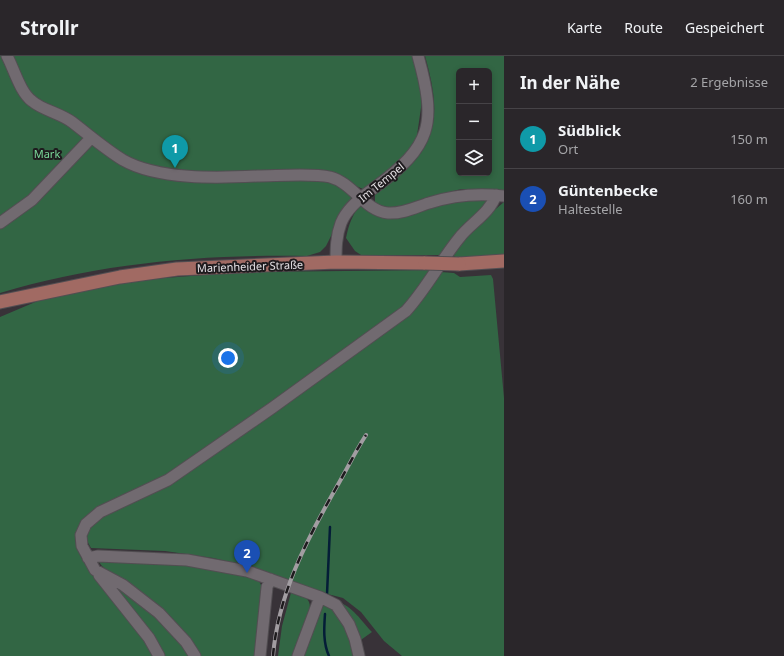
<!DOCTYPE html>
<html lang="de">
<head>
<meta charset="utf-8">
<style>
  :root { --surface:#2a262a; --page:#363236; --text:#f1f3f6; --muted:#a5a5a8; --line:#464347; --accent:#ea580c }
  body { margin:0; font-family:"Noto Sans",sans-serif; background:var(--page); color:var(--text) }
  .controls { position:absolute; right:12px; top:12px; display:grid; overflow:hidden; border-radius:6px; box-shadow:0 2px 6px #0003 }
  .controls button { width:36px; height:36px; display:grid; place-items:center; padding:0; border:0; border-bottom:1px solid var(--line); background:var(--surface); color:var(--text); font:20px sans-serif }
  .you { position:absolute; left:228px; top:302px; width:14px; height:14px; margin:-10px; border:3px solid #fff; border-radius:50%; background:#1a73e8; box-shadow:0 0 0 6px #1a73e833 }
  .badge { display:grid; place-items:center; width:26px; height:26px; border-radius:50%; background:var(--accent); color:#fff; font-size:13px; font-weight:700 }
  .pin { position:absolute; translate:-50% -33px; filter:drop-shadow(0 1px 2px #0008) }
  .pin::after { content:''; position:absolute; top:21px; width:14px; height:12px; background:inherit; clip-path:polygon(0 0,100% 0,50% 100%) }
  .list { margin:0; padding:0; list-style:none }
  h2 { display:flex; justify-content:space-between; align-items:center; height:52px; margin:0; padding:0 16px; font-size:17px }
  h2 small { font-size:13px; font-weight:400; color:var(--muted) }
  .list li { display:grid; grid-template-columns:26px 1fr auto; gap:12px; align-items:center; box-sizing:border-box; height:60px; padding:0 16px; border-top:1px solid var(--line) }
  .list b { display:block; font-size:15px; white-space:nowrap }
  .list p { margin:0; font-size:13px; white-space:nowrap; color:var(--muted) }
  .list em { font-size:13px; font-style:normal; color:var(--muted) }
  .icon { flex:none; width:22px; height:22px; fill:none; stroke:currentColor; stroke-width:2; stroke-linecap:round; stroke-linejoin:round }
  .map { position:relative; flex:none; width:504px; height:600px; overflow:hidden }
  header { display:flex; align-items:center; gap:24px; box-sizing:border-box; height:56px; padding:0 20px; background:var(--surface); border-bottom:1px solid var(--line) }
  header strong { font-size:19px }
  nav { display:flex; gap:22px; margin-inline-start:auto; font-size:14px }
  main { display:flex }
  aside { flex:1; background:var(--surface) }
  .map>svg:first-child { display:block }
  .green { fill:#326644; fill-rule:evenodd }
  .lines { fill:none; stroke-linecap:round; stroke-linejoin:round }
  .stream { stroke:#041d37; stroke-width:2.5 }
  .minor-casing { stroke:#524e52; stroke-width:13 }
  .major-casing { stroke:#524e52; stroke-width:15 }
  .minor { stroke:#716a70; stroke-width:11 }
  .major { stroke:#a16a63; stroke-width:13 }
  .rail-casing { stroke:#a29da2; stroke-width:4 }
  .rail { stroke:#1e1b1e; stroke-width:2.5; stroke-dasharray:8; stroke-linecap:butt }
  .major-bridge-casing { stroke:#524e52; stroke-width:15; stroke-linecap:butt }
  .major-bridge { stroke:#a16a63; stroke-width:13 }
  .labels { text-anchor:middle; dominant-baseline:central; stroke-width:4; stroke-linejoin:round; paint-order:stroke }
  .park-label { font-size:11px; fill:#7ad99a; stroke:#1e1b1e }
  .street-label { font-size:11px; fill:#e5e1e5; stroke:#1e1b1e }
</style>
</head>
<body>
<header>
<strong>Strollr</strong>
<nav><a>Karte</a><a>Route</a><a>Gespeichert</a></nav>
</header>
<main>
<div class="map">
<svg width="504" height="600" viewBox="0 0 504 600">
  <rect width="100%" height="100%" fill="#383238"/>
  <path class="green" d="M0,0H4L32,52L38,51L9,0H412L423,38L415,93L363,133L331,119L152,114L330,123L354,141L344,154L326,190L320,196L307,200C204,198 99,207 0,237Z
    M425,0H504V137C491,137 477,133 464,133C443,134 394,165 375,146V139C386,128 400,120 411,109C443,76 436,40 425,0ZM459,15H489V117H459Z
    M465,143H487V147L444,199H361L355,195L346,182C349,168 352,159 361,148L382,159Z
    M504,146V200L490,202L456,201L451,199L471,174Z
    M435,214L404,252L168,422L111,449L77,481L78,495L83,505L157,600H0V261L40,244L88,231L152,223L242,216Z
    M441,216L454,217L460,221L491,219L493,223L504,342V600H402L384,585L361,556L343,542L320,536L247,510L213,502L165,495L91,492L85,481L91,466L168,426L407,258Z
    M96,502L165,505L252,520L259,525L263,533L255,600H197L124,528L102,510Z
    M107,522L157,559L193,600H161Z
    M292,533C298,537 306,539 309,546C314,558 297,589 292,600H278L282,570Z
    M337,546C352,549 362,566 372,576L358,586Z
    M328,549L347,570L356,600H302L322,550Z"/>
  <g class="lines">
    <path class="stream" d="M327,538L330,471
      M325,558C324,572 323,587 329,600"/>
    <defs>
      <path id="minor" d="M7,0C14,13 20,36 32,45C42,54 60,57 72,66C89,79 105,93 123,104C158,124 218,122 257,120C276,120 312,117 330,121C353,127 365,155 388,157C403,158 416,151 429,147C453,139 479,137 504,140
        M0,167L32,144L91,82
        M336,206C336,193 336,180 341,167C347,152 361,141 374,132C432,90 437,68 418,0
        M88,502L98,500L187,504L247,515L320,541L336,549L349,568L355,583L359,600
        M99,519L149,582L159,600
        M195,600L186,586L159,557L123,529L95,514L82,490L81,479L86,468L100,456L168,424L272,352L406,255C427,232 441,204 460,181C471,167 490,157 496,139
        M260,600L267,531L270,523
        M298,600L320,541"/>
      <path id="major" d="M459,208L504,205
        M0,246L120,221L177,213L336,206L425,207"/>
    </defs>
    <use href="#minor" class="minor-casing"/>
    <use href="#major" class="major-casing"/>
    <use href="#minor" class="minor"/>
    <use href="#major" class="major"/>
    <defs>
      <path id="rail" d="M273,600C278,539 306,485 336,432C346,415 355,396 366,379"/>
    </defs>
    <use href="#rail" class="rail-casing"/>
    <use href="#rail" class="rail"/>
    <defs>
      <path id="major-bridge" d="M425,207L459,208"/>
    </defs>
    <use href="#major-bridge" class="major-bridge-casing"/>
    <use href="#major-bridge" class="major-bridge"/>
  </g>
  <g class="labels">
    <g class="park-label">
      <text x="47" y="97">Mark</text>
    </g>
    <g class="street-label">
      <text transform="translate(381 126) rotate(-39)">Im Tempel</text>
      <text transform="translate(250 210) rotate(-2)">Marienheider Straße</text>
    </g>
  </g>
</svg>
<div class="controls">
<button>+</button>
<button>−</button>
<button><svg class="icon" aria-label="layers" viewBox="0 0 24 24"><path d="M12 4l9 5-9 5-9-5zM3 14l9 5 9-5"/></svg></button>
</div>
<div class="you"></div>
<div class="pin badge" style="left:175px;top:112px;background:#0f9aa8">1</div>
<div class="pin badge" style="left:247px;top:517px;background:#1a4fb4">2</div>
</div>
<aside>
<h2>In der Nähe<small>2 Ergebnisse</small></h2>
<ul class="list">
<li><span class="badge" style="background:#0f9aa8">1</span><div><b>Südblick</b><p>Ort</p></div><em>150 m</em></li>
<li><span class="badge" style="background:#1a4fb4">2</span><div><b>Güntenbecke</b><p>Haltestelle</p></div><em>160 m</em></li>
</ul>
</aside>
</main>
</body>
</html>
